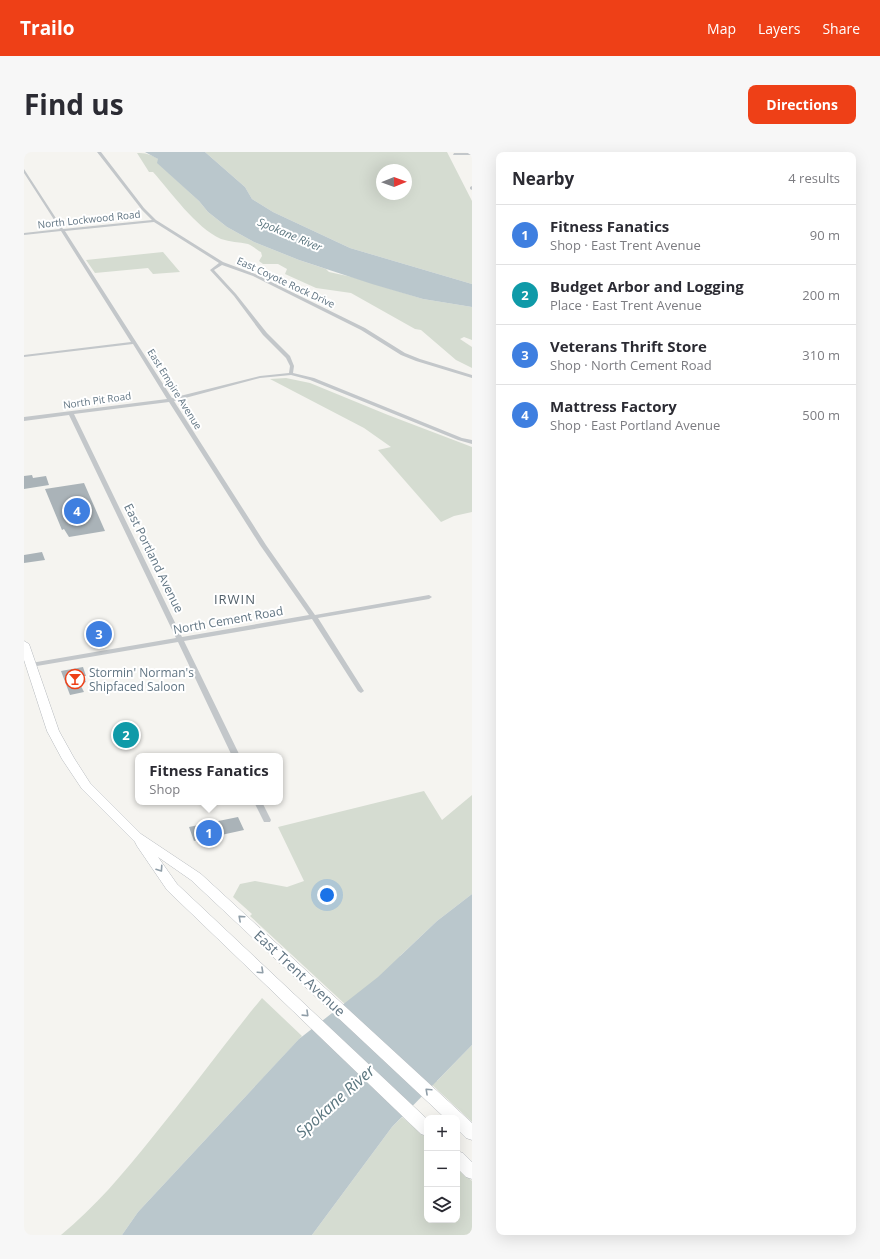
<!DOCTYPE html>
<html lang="en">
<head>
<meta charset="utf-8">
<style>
  :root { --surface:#fff; --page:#f7f7f7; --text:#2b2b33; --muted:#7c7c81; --line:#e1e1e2; --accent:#ee4017 }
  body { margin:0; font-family:"Open Sans",sans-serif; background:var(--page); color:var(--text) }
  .controls { position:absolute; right:12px; bottom:12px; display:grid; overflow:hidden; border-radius:8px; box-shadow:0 4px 16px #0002 }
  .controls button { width:36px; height:36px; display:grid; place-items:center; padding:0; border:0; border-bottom:1px solid var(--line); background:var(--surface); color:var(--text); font:20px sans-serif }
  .compass { position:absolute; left:352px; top:12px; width:36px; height:36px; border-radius:50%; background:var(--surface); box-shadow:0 4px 16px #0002; rotate:89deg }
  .you { position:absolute; left:303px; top:743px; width:14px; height:14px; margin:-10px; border:3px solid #fff; border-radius:50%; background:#1a73e8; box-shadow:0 0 0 6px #1a73e833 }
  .badge { display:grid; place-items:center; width:26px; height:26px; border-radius:50%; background:var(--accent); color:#fff; font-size:13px; font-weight:700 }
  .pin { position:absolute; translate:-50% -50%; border:2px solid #fff; box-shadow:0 1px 4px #0006 }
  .popup { position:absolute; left:111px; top:601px; width:148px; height:52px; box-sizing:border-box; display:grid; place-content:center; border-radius:8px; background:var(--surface); filter:drop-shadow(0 1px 3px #0005); font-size:13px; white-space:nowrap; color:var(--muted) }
  .popup b { font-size:15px; color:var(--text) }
  .popup::after { content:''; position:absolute; left:50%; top:100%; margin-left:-8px; border:8px solid transparent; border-top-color:var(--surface) }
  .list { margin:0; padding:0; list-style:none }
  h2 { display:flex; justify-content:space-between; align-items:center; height:52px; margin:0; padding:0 16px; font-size:17px }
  h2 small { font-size:13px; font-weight:400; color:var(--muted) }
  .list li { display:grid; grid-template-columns:26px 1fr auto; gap:12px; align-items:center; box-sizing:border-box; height:60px; padding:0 16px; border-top:1px solid var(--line) }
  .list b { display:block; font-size:15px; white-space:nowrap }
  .list p { margin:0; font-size:13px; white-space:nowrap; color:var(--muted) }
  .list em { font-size:13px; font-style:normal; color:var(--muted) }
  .icon { flex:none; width:22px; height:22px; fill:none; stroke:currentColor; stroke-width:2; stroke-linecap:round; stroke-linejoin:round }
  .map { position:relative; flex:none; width:448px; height:1083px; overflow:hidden; border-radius:8px }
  header { display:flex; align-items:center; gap:24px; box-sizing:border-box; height:56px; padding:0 20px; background:var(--accent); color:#fff }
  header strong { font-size:19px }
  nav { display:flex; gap:22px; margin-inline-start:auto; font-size:14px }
  .intro { display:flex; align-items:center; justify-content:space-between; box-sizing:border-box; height:96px; padding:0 24px }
  h1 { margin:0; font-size:28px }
  .button { padding:10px 18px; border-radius:8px; background:var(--accent); color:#fff; font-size:14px; font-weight:700 }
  main { display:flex; gap:24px; padding:0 24px }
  aside { flex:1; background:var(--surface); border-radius:8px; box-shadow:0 4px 16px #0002 }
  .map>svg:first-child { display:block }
  .green { fill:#d5dcd1; fill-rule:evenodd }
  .water { fill:#bac7cc }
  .building { fill:#aab3b8 }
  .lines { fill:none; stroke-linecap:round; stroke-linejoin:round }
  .primary-casing { stroke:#b6babe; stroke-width:1 }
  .minor { fill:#c3c7ca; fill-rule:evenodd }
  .primary { fill:#fff; fill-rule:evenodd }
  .oneway { stroke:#909ea8 }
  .labels { text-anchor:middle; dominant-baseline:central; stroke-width:4; stroke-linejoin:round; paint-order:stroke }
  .far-street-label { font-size:10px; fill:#617583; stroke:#fff }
  .far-water-label { font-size:11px; font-style:italic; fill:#5d7881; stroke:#fff }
  .street-label { font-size:12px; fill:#617583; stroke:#fff }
  .poi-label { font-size:12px; fill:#617583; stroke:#fff; text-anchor:start }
  .neighbourhood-label { font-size:13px; letter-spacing:1px; fill:#505e68; stroke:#fff }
  .near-street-label { font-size:14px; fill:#617583; stroke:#fff }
  .near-water-label { font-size:16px; font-style:italic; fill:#5d7881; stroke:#fff }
</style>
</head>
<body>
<header>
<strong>Trailo</strong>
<nav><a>Map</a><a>Layers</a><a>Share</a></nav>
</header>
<div class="intro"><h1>Find us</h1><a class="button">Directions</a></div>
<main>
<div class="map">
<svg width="448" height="1083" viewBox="0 0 448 1083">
  <rect width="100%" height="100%" fill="#f5f4f0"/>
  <path class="green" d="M181,0H423L448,49V132L326,96L249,60L228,47L221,35ZM358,18H382V42H358Z
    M113,1C121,1 127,2 134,7V11L175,49L184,60L203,75L230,90L275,108L302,117L305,120L328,125L399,147L448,155V188L440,185L436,187L448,195V216L432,208L397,178L391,177L327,141L292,136L261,122L263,117L254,112H239L235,109L238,104L237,100C233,98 229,94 224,92C215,90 206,90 197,87C171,75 148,41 129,20H125Z
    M139,100L156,120L129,122L124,116L71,121L62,108Z
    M262,226L286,231L364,263L448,295V360L430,364L417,370L354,298L367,295L340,276L246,227Z
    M400,639L418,668L448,643V742L413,769L376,804L413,929L448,893V970L226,764L228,762L209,745L216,732L231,729L263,735L280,729L254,675Z
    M238,846L278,884L114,1060L98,1083H37C71,1055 99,1022 127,987C165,941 200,892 238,846Z
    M378,965L403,986V1068H433V1014L448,1029V1083H288L368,975Z"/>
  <path class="water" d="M121,0H181L221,35L228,47L249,60L326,96L448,132V155L399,147L348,132L275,108L230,90L203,75L184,60L175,49L133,11L134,7Z
    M448,742V893L368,975L288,1083H98L114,1060L275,887L354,825L413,769Z"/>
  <path class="building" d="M8,323L9,326L22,324L25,333L0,337V324Z
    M60,331L81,379L45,385L40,377L38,378L21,337Z
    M18,400L21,408L0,411V403Z
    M80,475L84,487L71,489L67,477Z
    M59,515L62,524H60L62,530L56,532L60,540L46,543L37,519Z
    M107,577L111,587L97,589L93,580Z
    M214,665L220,678L188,685L189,688L174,691L173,688L170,689L165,675Z"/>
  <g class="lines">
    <defs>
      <path id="primary" d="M0,489L5,492L35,579L50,606L66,631L117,682L177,722L448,971V988L442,986L433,977V966H421L167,728L134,705L153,732L403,967V984L397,982L143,738L113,694L111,690L58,637L38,607L23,579L0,508Z
        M433,999L439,1001L448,1010V1027L442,1025L433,1016Z"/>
    </defs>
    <use href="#primary" class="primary-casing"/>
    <path class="minor" d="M73,0H77L120,56L132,68L199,110L231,122L341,176L381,201L396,207L448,223V226L392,209L377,203L337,178L229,124L198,113L190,118L212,142L243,181L266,204L270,214L269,221L290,226L438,286L448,288V292L434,288L286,228L267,223L236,226L150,249L242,393L291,463L405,443L408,445L405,447L294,466L340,539L337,541L334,539L288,467L160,489L216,604H208L154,490L7,515L4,513L7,511L152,486L45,263L0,269V265L143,247L109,192L0,205V203L107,190L37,79L0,83V81L36,77L0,21V17L39,77L128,68L118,58ZM130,70L195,111L186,118L210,144L239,183L262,206L266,214L265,221L236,224L148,246L41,79ZM145,250L236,393L285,463L158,485L50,262Z
      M430,1H448V3H429Z
      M448,34V38L446,37V35Z
      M230,650H238L247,668L246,670H240Z"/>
    <use href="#primary" class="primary"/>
  </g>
  <defs><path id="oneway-chevron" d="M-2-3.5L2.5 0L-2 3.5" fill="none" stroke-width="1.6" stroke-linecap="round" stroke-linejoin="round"/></defs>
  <g class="oneway">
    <use href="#oneway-chevron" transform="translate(136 717) rotate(56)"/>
    <use href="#oneway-chevron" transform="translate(217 766) rotate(-138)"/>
    <use href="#oneway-chevron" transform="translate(237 819) rotate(43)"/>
    <use href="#oneway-chevron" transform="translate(282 862) rotate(44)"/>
    <use href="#oneway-chevron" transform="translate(404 939) rotate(-137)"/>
  </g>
  <defs>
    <symbol id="bar-ring" viewBox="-11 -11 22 22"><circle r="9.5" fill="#fff" stroke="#ee4017" stroke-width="1.5"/><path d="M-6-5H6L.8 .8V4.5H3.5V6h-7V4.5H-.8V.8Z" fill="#ee4017"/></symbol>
  </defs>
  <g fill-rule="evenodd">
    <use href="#bar-ring" x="40" y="516" width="22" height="22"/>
  </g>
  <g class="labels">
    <g class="far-street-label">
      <text transform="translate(65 67) rotate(-6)">North Lockwood Road</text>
      <text transform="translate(262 130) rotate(25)">East Coyote Rock Drive</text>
      <text transform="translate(151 237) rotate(58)">East Empire Avenue</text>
      <text transform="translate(73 248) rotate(-8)">North Pit Road</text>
    </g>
    <g class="far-water-label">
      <text transform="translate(266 82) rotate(23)">Spokane River</text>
    </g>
    <g class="street-label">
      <text transform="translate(130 406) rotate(64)">East Portland Avenue</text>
      <text transform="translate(204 468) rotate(-10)">North Cement Road</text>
    </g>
    <g class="poi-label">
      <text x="65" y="520">Stormin' Norman's<tspan x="65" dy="14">Shipfaced Saloon</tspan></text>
    </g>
    <g class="neighbourhood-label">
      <text x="211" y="447">IRWIN</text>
    </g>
    <g class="near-street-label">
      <text transform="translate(276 821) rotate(43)">East Trent Avenue</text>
    </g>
    <g class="near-water-label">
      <text transform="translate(311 949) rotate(-42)">Spokane River</text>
    </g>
  </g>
</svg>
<div class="controls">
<button>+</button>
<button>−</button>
<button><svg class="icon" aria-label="layers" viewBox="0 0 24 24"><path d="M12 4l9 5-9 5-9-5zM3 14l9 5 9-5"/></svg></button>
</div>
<svg class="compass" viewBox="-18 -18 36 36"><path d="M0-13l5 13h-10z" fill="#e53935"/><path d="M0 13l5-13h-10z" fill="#7c7c81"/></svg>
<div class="you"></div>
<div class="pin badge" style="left:185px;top:681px;background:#3f7fe0">1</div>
<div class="popup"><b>Fitness Fanatics</b>Shop</div>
<div class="pin badge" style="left:102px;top:583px;background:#0f9aa8">2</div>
<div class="pin badge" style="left:75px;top:482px;background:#3f7fe0">3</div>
<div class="pin badge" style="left:53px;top:359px;background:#3f7fe0">4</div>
</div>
<aside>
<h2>Nearby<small>4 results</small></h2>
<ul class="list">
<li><span class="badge" style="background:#3f7fe0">1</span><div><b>Fitness Fanatics</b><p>Shop · East Trent Avenue</p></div><em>90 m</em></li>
<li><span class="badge" style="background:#0f9aa8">2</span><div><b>Budget Arbor and Logging</b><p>Place · East Trent Avenue</p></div><em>200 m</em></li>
<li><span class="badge" style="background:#3f7fe0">3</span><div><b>Veterans Thrift Store</b><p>Shop · North Cement Road</p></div><em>310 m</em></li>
<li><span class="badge" style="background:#3f7fe0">4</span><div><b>Mattress Factory</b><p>Shop · East Portland Avenue</p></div><em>500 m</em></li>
</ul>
</aside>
</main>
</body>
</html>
